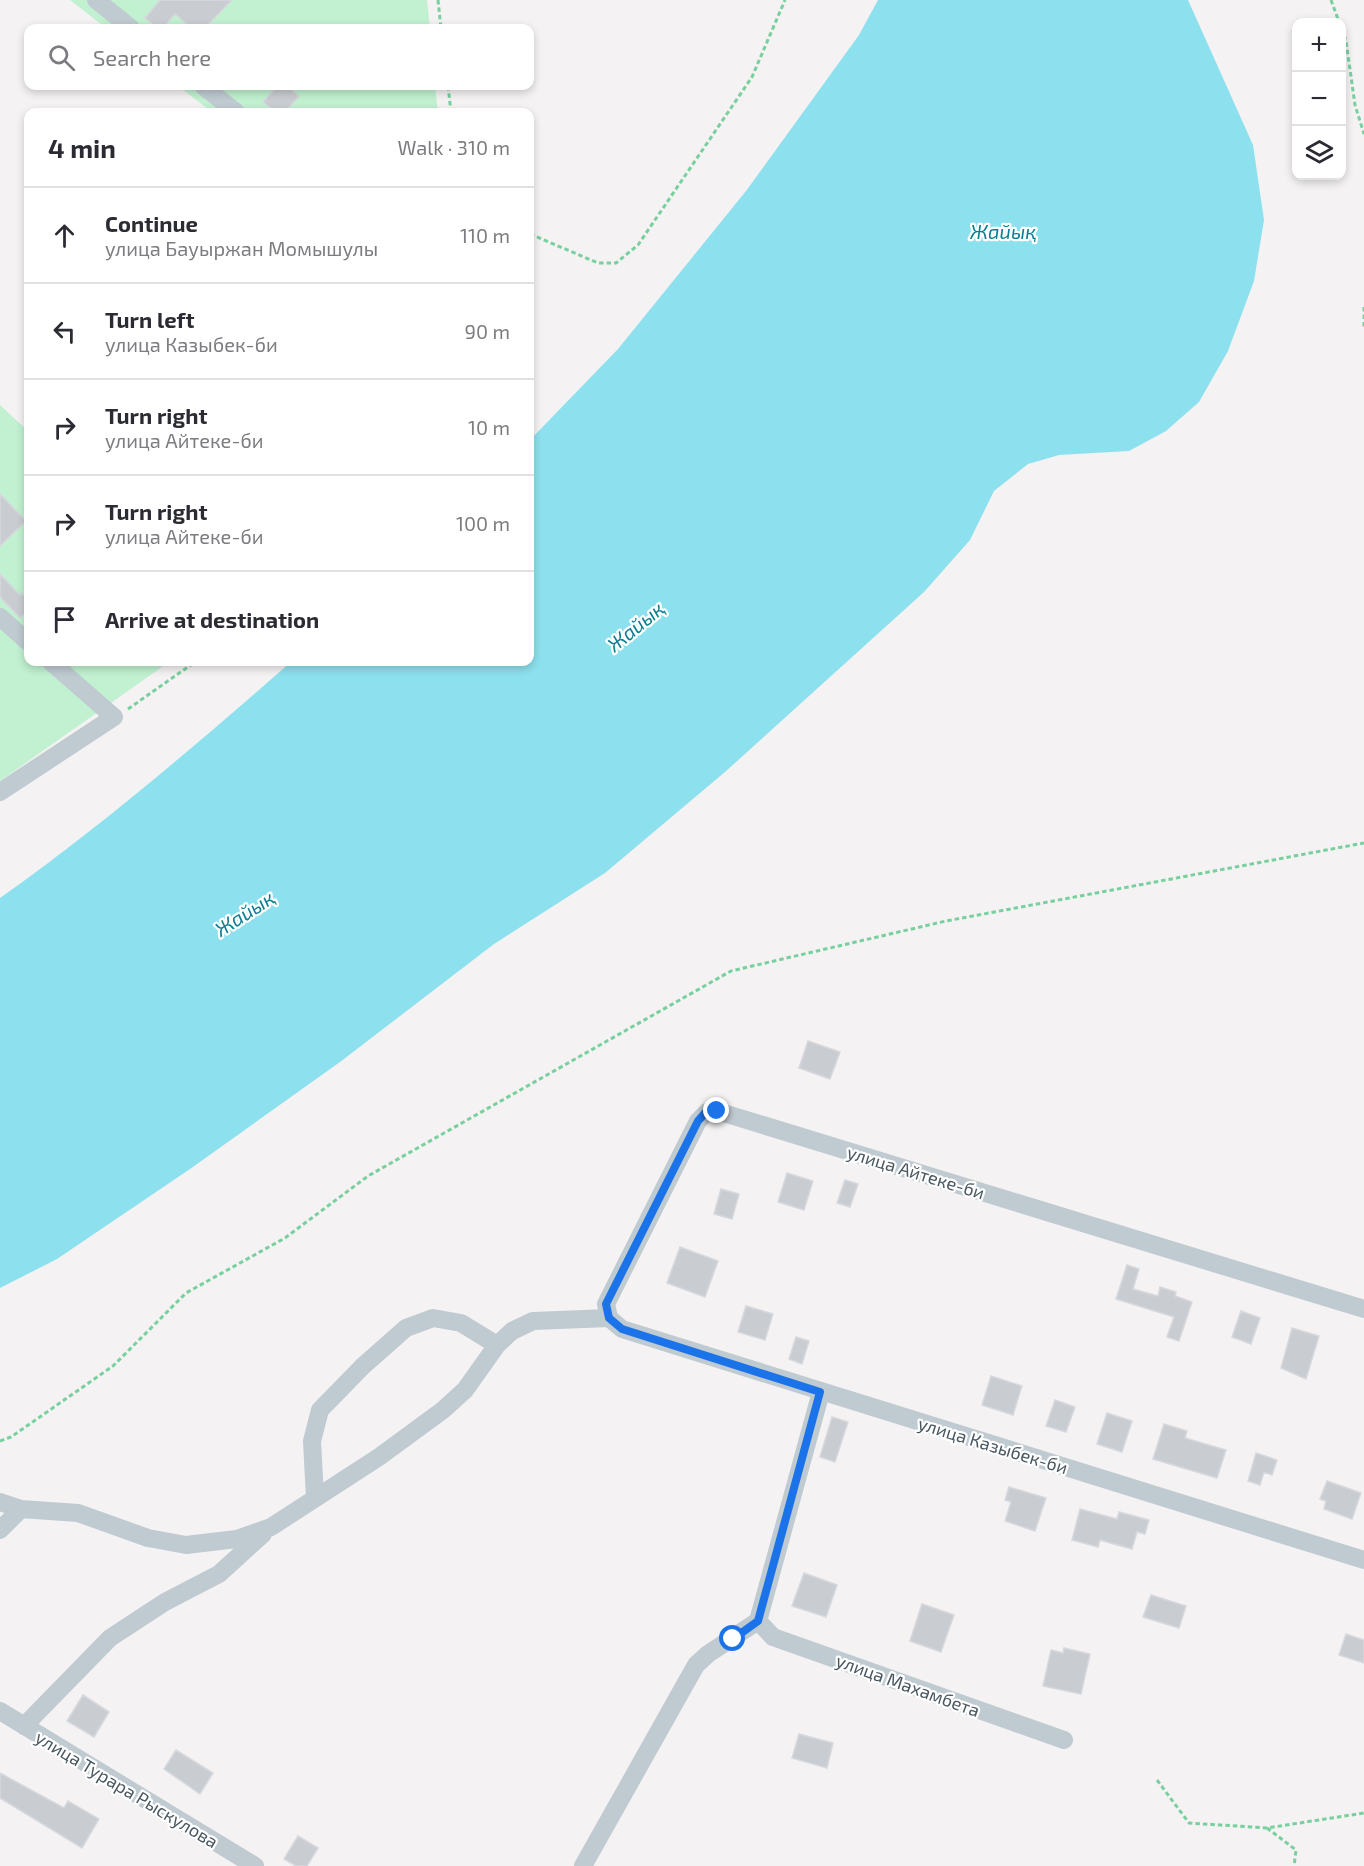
<!DOCTYPE html>
<html lang="en">
<head>
<meta charset="utf-8">
<style>
  :root { --surface:#fff; --page:#f7f7f7; --text:#2b2b33; --muted:#7c7c81; --line:#e1e1e2 }
  body { margin:0; font-family:"Exo 2",sans-serif; background:var(--page); color:var(--text) }
  .controls { position:absolute; right:18px; top:18px; display:grid; overflow:hidden; border-radius:12px; box-shadow:0 3px 9px #0003 }
  .controls button { width:54px; height:54px; display:grid; place-items:center; padding:0; border:0; border-bottom:2px solid var(--line); background:var(--surface); color:var(--text); font:30px sans-serif }
  .stop { position:absolute; width:18px; height:18px; margin:-14px; border:4px solid #1a73e8; border-radius:50%; background:#fff }
  .stop.end { background:#1a73e8; border-color:#fff; box-shadow:0 2px 6px #0008 }
  .list { margin:0; padding:0; list-style:none }
  h2 { display:flex; justify-content:space-between; align-items:center; height:78px; margin:0; padding:0 24px; font-size:26px }
  h2 small { font-size:20px; font-weight:400; color:var(--muted) }
  .list li { display:grid; grid-template-columns:39px 1fr auto; gap:18px; align-items:center; box-sizing:border-box; height:96px; padding:0 24px; border-top:2px solid var(--line) }
  .list b { display:block; font-size:22px; white-space:nowrap }
  .list p { margin:0; font-size:20px; white-space:nowrap; color:var(--muted) }
  .list em { font-size:20px; font-style:normal; color:var(--muted) }
  .icon { flex:none; width:33px; height:33px; fill:none; stroke:currentColor; stroke-width:2; stroke-linecap:round; stroke-linejoin:round }
  .map { position:relative; flex:none; width:1364px; height:1866px; overflow:hidden }
  .search { position:absolute; background:var(--surface); box-shadow:0 3px 9px #0003; left:24px; top:24px; width:510px; height:66px; display:flex; align-items:center; gap:15px; box-sizing:border-box; padding:0 21px; border-radius:12px; color:var(--muted); font-size:22px }
  .panel { position:absolute; background:var(--surface); box-shadow:0 3px 9px #0003; left:24px; top:108px; width:510px; height:558px; border-radius:12px }
  .map>svg:first-child { display:block }
  .green { fill:#c1f1d0 }
  .water { fill:#8de1ee }
  .building { fill:#c9cdd1; stroke:#d6d8dd; stroke-width:1.5 }
  .lines { fill:none; stroke-linecap:round; stroke-linejoin:round }
  .path { stroke:#78d09e; stroke-width:3; stroke-dasharray:4.5 3; stroke-linecap:butt }
  .minor { stroke:#bfcad1; stroke-width:18 }
  .route { stroke:#1a73e8; stroke-width:8 }
  .labels { text-anchor:middle; dominant-baseline:central; stroke-width:4.5; stroke-linejoin:round; paint-order:stroke }
  .street-label { font-size:18px; fill:#495760; stroke:#fff }
  .water-label { font-size:20px; font-style:italic; fill:#0b7f92; stroke:#fff }
</style>
</head>
<body>
<div class="map">
<svg width="1364" height="1866" viewBox="0 0 1364 1866">
  <rect width="100%" height="100%" fill="#f4f2f2"/>
  <path class="green" d="M70,0H427L430,28H106Z
    M178,86H435L438,112H212Z
    M0,405L28,431V662H169L0,781Z"/>
  <path class="water" d="M878,0H1188L1253,145L1264,220L1254,281L1228,351L1199,402L1166,431L1129,451L1059,455L1028,464L994,491L970,540L924,592L725,772L605,873L494,944L340,1062L190,1169L57,1259L0,1288V898C102,826 197,744 291,662H530V440L618,349L746,191L859,35Z"/>
  <path class="building" d="M160,0H232L205,28H191L175,14L163,28H157L145,18Z
    M277,86H287L299,96L285,112H276L263,102Z
    M0,494L26,521L0,546Z
    M0,574L20,595L22,593L28,600V611L20,618L0,597Z
    M808,1041L840,1052L830,1079L799,1068Z
    M787,1173L813,1181L804,1210L778,1202Z
    M845,1180L858,1184L850,1207L837,1203Z
    M721,1189L739,1194L732,1219L714,1214Z
    M680,1247L718,1261L705,1297L667,1283Z
    M1127,1265L1139,1269L1133,1289L1158,1296L1160,1287L1176,1292L1175,1296L1192,1302L1179,1341L1167,1337L1174,1317L1116,1299Z
    M746,1306L773,1314L765,1340L738,1332Z
    M1241,1311L1260,1318L1251,1344L1232,1337Z
    M1292,1328L1319,1336L1306,1379L1281,1368Z
    M796,1337L809,1341L802,1364L789,1359Z
    M991,1376L1022,1386L1013,1415L982,1405Z
    M1055,1400L1075,1407L1066,1432L1046,1426Z
    M1107,1413L1132,1421L1122,1452L1097,1444Z
    M832,1417L848,1422L835,1462L820,1457Z
    M1164,1424L1187,1431L1185,1438L1226,1450L1217,1478L1153,1459Z
    M1256,1453L1277,1460L1272,1475L1264,1472L1260,1485L1248,1481Z
    M1327,1481L1361,1493L1352,1519L1324,1509L1326,1501L1320,1499Z
    M1009,1487L1046,1498L1035,1531L1005,1521L1011,1502L1005,1500Z
    M1080,1509L1117,1519L1119,1512L1149,1520L1145,1534L1137,1532L1132,1549L1100,1540L1098,1547L1072,1540Z
    M804,1573L837,1585L826,1617L792,1606Z
    M1151,1595L1186,1606L1179,1628L1143,1617Z
    M922,1604L954,1615L941,1652L910,1641Z
    M1346,1634L1364,1640V1663L1339,1655Z
    M1064,1648L1090,1654L1081,1694L1043,1686L1051,1650L1063,1653Z
    M83,1695L109,1712L94,1737L67,1721Z
    M799,1734L833,1743L827,1768L792,1758Z
    M176,1750L213,1773L200,1794L164,1769Z
    M0,1773L64,1808L68,1801L99,1819L82,1848L0,1798Z
    M298,1836L318,1848L307,1866H296L284,1859Z"/>
  <g class="lines">
    <path class="path" d="M438,0L441,28
      M1331,0L1339,22
      M1342,28L1346,41L1355,105L1364,134
      M448,86L451,112
      M530,234L598,263H616L638,245L752,77L785,0
      M1364,307V328
      M128,709L195,662
      M0,1441L11,1437L113,1366L186,1293L285,1238L368,1176L731,971L946,921L1364,843
      M1157,1780L1189,1823L1267,1828L1364,1813
      M1267,1828L1296,1850L1294,1866"/>
    <path class="minor" d="M96,0L131,28
      M203,86L236,112
      M0,617L28,642
      M0,792L114,717L51,662
      M1364,1309L717,1111L707,1112L698,1121L606,1304L609,1318L622,1329L1364,1560
      M315,1498L312,1441L320,1410L363,1366L406,1328L433,1318L461,1323L497,1345
      M0,1502L21,1509L78,1513L148,1538L186,1545L237,1539L271,1527L379,1457L443,1410L465,1390L497,1345L512,1331L533,1321L609,1318
      M0,1530L21,1509
      M758,1621L773,1637L1064,1740
      M0,1711L255,1866
      M24,1726L110,1638L165,1602L219,1574L263,1534
      M583,1866L696,1665L708,1654L758,1621L821,1392"/>
  </g>
  <g class="lines">
    <path class="route" d="M717,1111L706,1112L698,1121L606,1304L609,1318L622,1329L820,1392L758,1621L733,1639"/>
  </g>
  <g class="labels">
    <g class="street-label">
      <text transform="translate(916 1172) rotate(17)">улица Айтеке-би</text>
      <text transform="translate(993 1445) rotate(17)">улица Казыбек-би</text>
      <text transform="translate(908 1685) rotate(20)">улица Махамбета</text>
      <text transform="translate(127 1789) rotate(31)">улица Турара Рыскулова</text>
    </g>
    <g class="water-label">
      <text x="1003" y="231">Жайық</text>
      <text transform="translate(635 626) rotate(-39)">Жайық</text>
      <text transform="translate(244 913) rotate(-33)">Жайық</text>
    </g>
  </g>
</svg>
<div class="controls">
<button>+</button>
<button>−</button>
<button><svg class="icon" aria-label="layers" viewBox="0 0 24 24"><path d="M12 4l9 5-9 5-9-5zM3 14l9 5 9-5"/></svg></button>
</div>
<div class="stop" style="left:733px;top:1639px"></div>
<div class="stop end" style="left:717px;top:1111px"></div>
<div class="search"><svg class="icon" aria-label="search" viewBox="0 0 24 24"><circle cx="10" cy="10" r="6"/><path d="M15 15l6 6"/></svg>Search here</div>
<section class="panel">
<h2>4 min<small>Walk · 310 m</small></h2>
<ul class="list">
<li><svg class="icon" aria-label="ahead" viewBox="0 0 24 24"><path d="M12 20V5M6 11l6-6 6 6"/></svg><div><b>Continue</b><p>улица Бауыржан Момышулы</p></div><em>110 m</em></li>
<li><svg class="icon" aria-label="left" viewBox="0 0 24 24"><path d="M17 20v-9H6M10 6l-5 5 5 5"/></svg><div><b>Turn left</b><p>улица Казыбек-би</p></div><em>90 m</em></li>
<li><svg class="icon" aria-label="right" viewBox="0 0 24 24"><path d="M7 20v-9h11M14 6l5 5-5 5"/></svg><div><b>Turn right</b><p>улица Айтеке-би</p></div><em>10 m</em></li>
<li><svg class="icon" aria-label="right" viewBox="0 0 24 24"><path d="M7 20v-9h11M14 6l5 5-5 5"/></svg><div><b>Turn right</b><p>улица Айтеке-би</p></div><em>100 m</em></li>
<li><svg class="icon" aria-label="arrive" viewBox="0 0 24 24"><path d="M6 21V4h12l-3 4 3 4H6"/></svg><div><b>Arrive at destination</b></div></li>
</ul>
</section>
</div>
</body>
</html>
